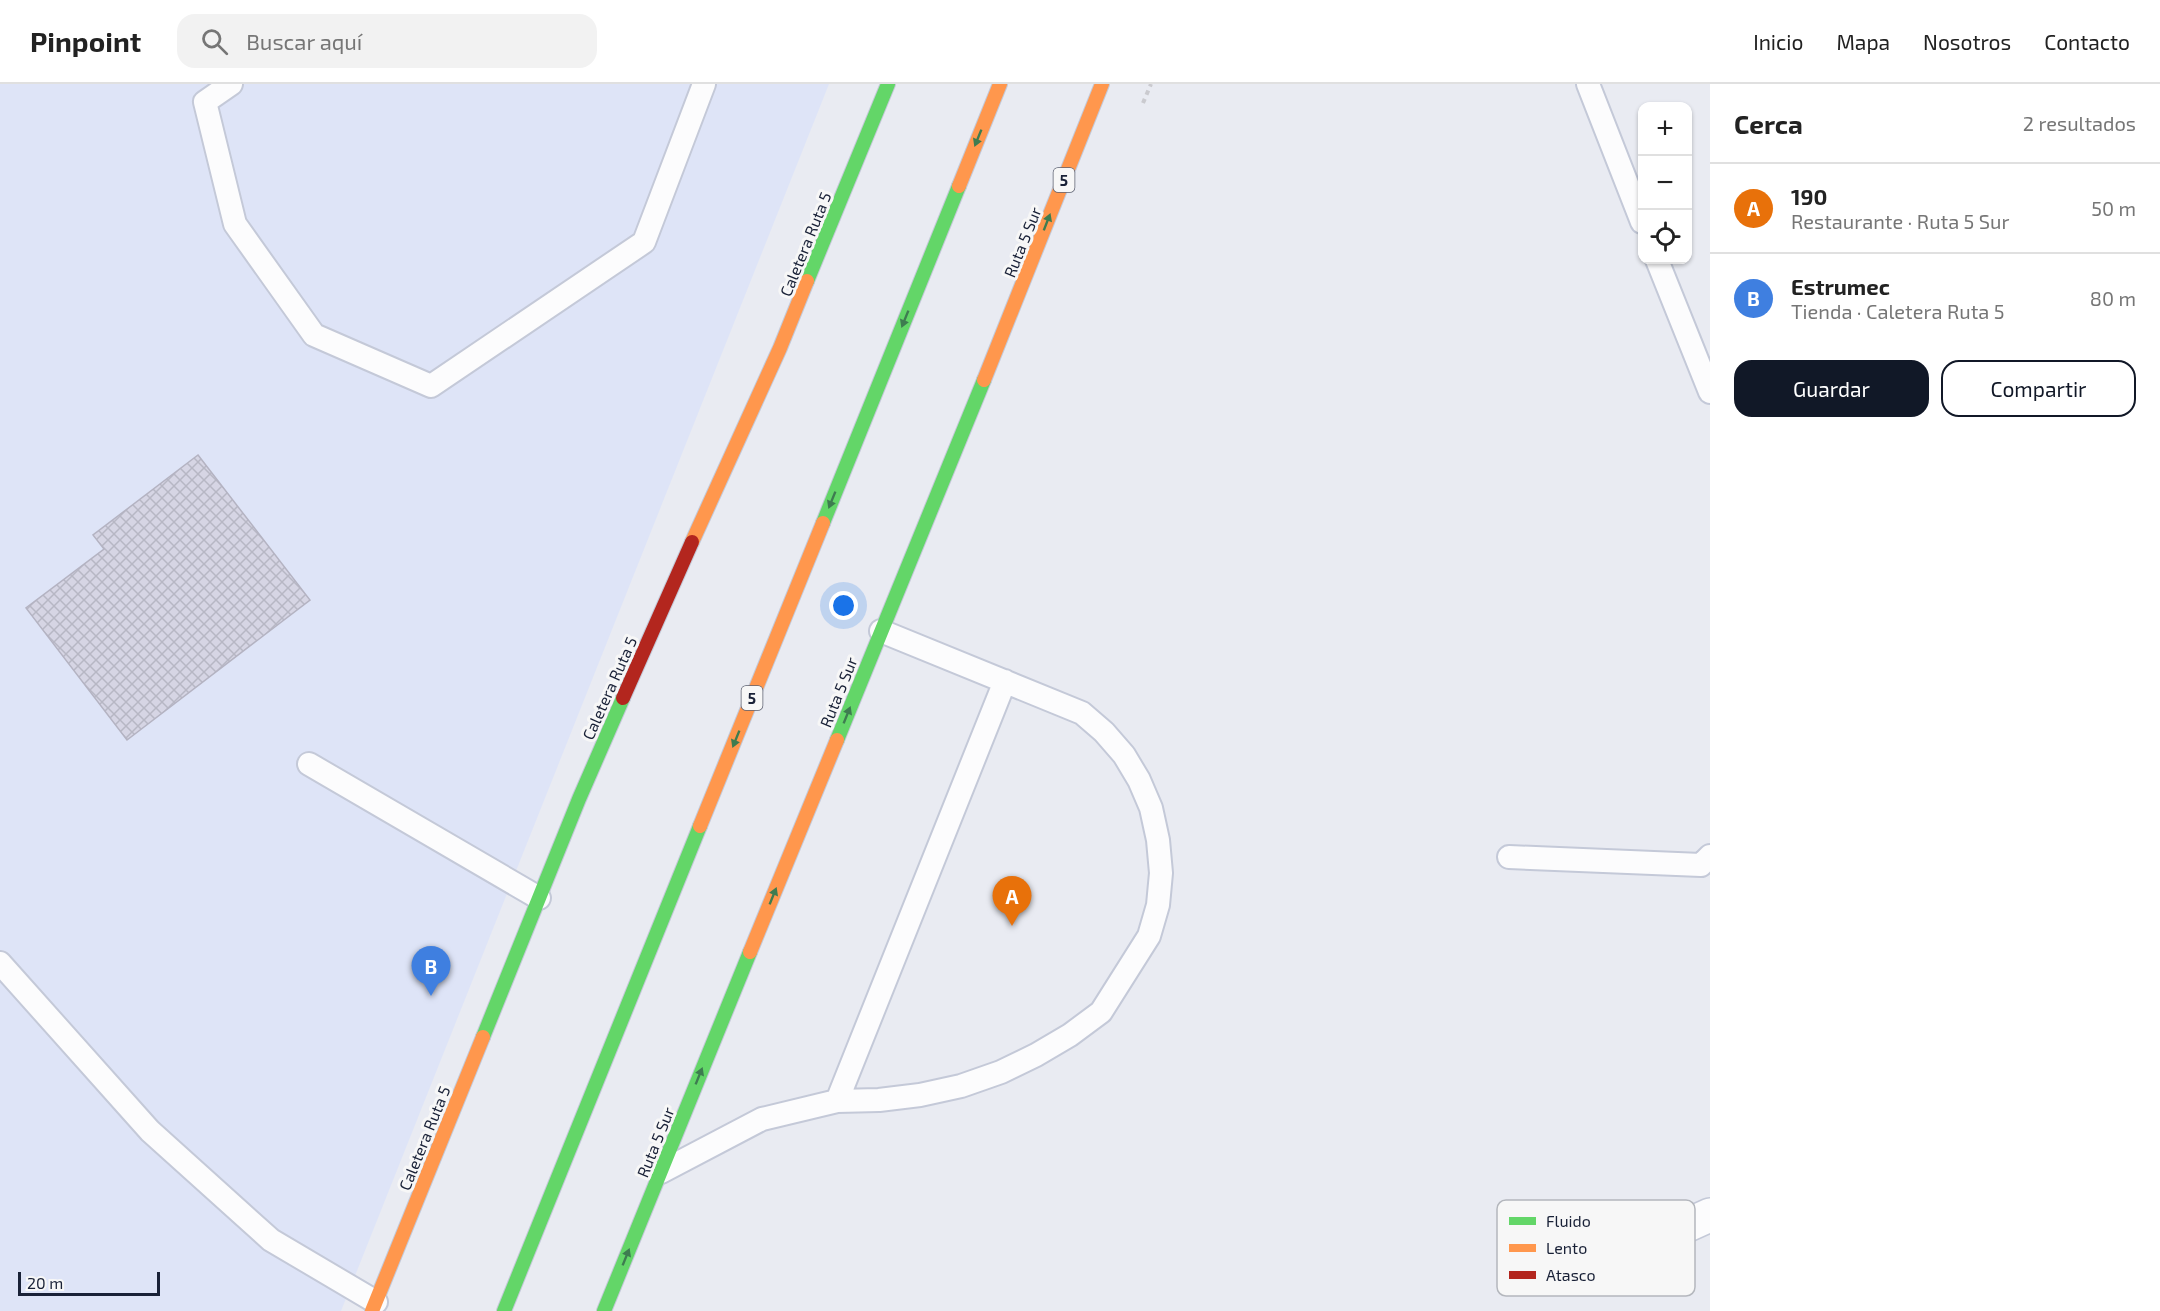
<!DOCTYPE html>
<html lang="es">
<head>
<meta charset="utf-8">
<style>
  :root { --surface:#fff; --page:#f2f2f2; --text:#222; --muted:#767676; --line:#e0e0e0; --accent:#111827 }
  body { margin:0; font-family:"Exo 2",sans-serif; background:var(--page); color:var(--text) }
  .controls { position:absolute; right:18px; top:18px; display:grid; overflow:hidden; border-radius:12px; box-shadow:0 2px 4px #0004 }
  .controls button { width:54px; height:54px; display:grid; place-items:center; padding:0; border:0; border-bottom:2px solid var(--line); background:var(--surface); color:var(--text); font:30px sans-serif }
  .scale { position:absolute; left:18px; bottom:15px; width:142px; box-sizing:border-box; padding-left:6px; border:3px solid #192137; border-top:0; font-size:16px; line-height:21px; white-space:nowrap; color:#192137; -webkit-text-stroke:4px #f7f7f7; paint-order:stroke }
  .you { position:absolute; left:844px; top:522px; width:21px; height:21px; margin:-15px; border:4px solid #fff; border-radius:50%; background:#1a73e8; box-shadow:0 0 0 9px #1a73e833 }
  .badge { display:grid; place-items:center; width:39px; height:39px; border-radius:50%; background:var(--accent); color:#fff; font-size:20px; font-weight:700 }
  .pin { position:absolute; translate:-50% -50px; filter:drop-shadow(0 2px 3px #0008) }
  .pin::after { content:''; position:absolute; top:32px; width:21px; height:18px; background:inherit; clip-path:polygon(0 0,100% 0,50% 100%) }
  .list { margin:0; padding:0; list-style:none }
  h2 { display:flex; justify-content:space-between; align-items:center; height:78px; margin:0; padding:0 24px; font-size:26px }
  h2 small { font-size:20px; font-weight:400; color:var(--muted) }
  .list li { display:grid; grid-template-columns:39px 1fr auto; gap:18px; align-items:center; box-sizing:border-box; height:90px; padding:0 24px; border-top:2px solid var(--line) }
  .list b { display:block; font-size:22px; white-space:nowrap }
  .list p { margin:0; font-size:20px; white-space:nowrap; color:var(--muted) }
  .list em { font-size:20px; font-style:normal; color:var(--muted) }
  .actions { display:flex; gap:12px; padding:18px 24px }
  .actions a { flex:1; padding:14px 0; border:2px solid var(--accent); border-radius:18px; text-align:center; font-size:21px; color:var(--accent) }
  .actions .main { background:var(--accent); color:#fff }
  .icon { flex:none; width:33px; height:33px; fill:none; stroke:currentColor; stroke-width:2; stroke-linecap:round; stroke-linejoin:round }
  .map { position:relative; flex:none; width:1710px; height:1227px; overflow:hidden }
  header { display:flex; align-items:center; gap:36px; box-sizing:border-box; height:84px; padding:0 30px; background:var(--surface); border-bottom:2px solid var(--line) }
  header strong { font-size:28px }
  nav { display:flex; gap:33px; margin-inline-start:auto; font-size:21px }
  .search { width:420px; height:54px; background:var(--page); display:flex; align-items:center; gap:15px; box-sizing:border-box; padding:0 21px; border-radius:18px; color:var(--muted); font-size:22px }
  main { display:flex }
  aside { flex:1; background:var(--surface) }
  .map>svg:first-child { display:block }
  .built { fill:#dee4f7 }
  .building { fill:url(#building-cross-hatch); stroke:#b4b3c2; stroke-width:1.5 }
  .lines { fill:none; stroke-linecap:round; stroke-linejoin:round }
  .lane-casing { stroke:#c4c9d8; stroke-width:26 }
  .street-casing { stroke:#c4c9d8; stroke-width:36 }
  .fast-casing { stroke:#c4c9d8; stroke-width:16 }
  .slow-casing { stroke:#c4c9d8; stroke-width:16 }
  .jam-casing { stroke:#c4c9d8; stroke-width:16 }
  .path { stroke:#cacacf; stroke-width:4; stroke-dasharray:4.5 4.5; stroke-linecap:butt }
  .lane { stroke:#fcfcfd; stroke-width:22 }
  .street { stroke:#fcfcfd; stroke-width:33 }
  .fast { stroke:#63d668; stroke-width:14 }
  .slow { stroke:#ff974d; stroke-width:14 }
  .jam { stroke:#b3261e; stroke-width:14 }
  .oneway { fill:#3e7c50 }
  .labels { text-anchor:middle; dominant-baseline:central; stroke-width:6; stroke-linejoin:round; paint-order:stroke }
  .shield { fill:#f7f7f7; stroke:#5c6171; stroke-width:1.5 }
  .shield-label { font-size:15px; font-weight:bold; fill:#192137 }
  .street-label { font-size:16px; fill:#192137; stroke:#f7f7f7 }
  .key { fill:#f7f7f7; stroke:#b4b7bd; stroke-width:1.5 }
  .key-label { font-size:16px; fill:#192137 }
</style>
</head>
<body>
<header>
<strong>Pinpoint</strong>
<div class="search"><svg class="icon" aria-label="search" viewBox="0 0 24 24"><circle cx="10" cy="10" r="6"/><path d="M15 15l6 6"/></svg>Buscar aquí</div>
<nav><a>Inicio</a><a>Mapa</a><a>Nosotros</a><a>Contacto</a></nav>
</header>
<main>
<div class="map">
<svg width="1710" height="1227" viewBox="0 0 1710 1227">
  <defs>
    <pattern id="building-cross-hatch" width="8" height="8" patternUnits="userSpaceOnUse" patternTransform="scale(1.5)"><rect width="8" height="8" fill="#d6d5e4"/><path d="M0 0l8 8M0 8l8-8" fill="none" stroke="#b7b7c4"/></pattern>
  </defs>
  <rect width="100%" height="100%" fill="#e9ebf2"/>
  <path class="built" d="M0,0H829L341,1227H0Z"/>
  <path class="building" d="M198,371L310,516L127,656L26,524L104,465L93,451Z"/>
  <g class="lines">
    <defs>
      <path id="lane" d="M231,0L205,18L235,140L314,251L431,302L644,158L704,0
        M1588,0L1642,138
        M1657,176L1710,308
        M309,680L539,814
        M1509,773L1701,781L1710,772
        M0,879L150,1047L271,1156L376,1218
        M837,1017L1005,597
        M661,1088L762,1035L837,1017L879,1016L920,1011L961,1002L1001,988L1036,971L1070,951L1101,928L1149,852L1158,821L1161,789L1158,756L1151,724L1139,696L1124,671L1104,648L1082,629L881,547"/>
      <path id="street" d="M1597,1182L1710,1131"/>
      <path id="fast" d="M807,197L888,0
        M823,439L959,102
        M837,656L984,296
        M483,953L579,715L623,614
        M504,1227L700,742
        M604,1227L750,868"/>
      <path id="slow" d="M959,102L1000,0
        M984,296L1102,0
        M692,458L780,264L807,197
        M700,742L823,439
        M750,868L837,656
        M372,1227L483,953"/>
      <path id="jam" d="M623,614L692,458"/>
    </defs>
    <use href="#lane" class="lane-casing"/>
    <use href="#street" class="street-casing"/>
    <use href="#fast" class="fast-casing"/>
    <use href="#slow" class="slow-casing"/>
    <use href="#jam" class="jam-casing"/>
    <path class="path" d="M1143,19L1151,0"/>
    <use href="#lane" class="lane"/>
    <use href="#street" class="street"/>
    <use href="#fast" class="fast"/>
    <use href="#slow" class="slow"/>
    <use href="#jam" class="jam"/>
  </g>
  <defs><path id="oneway-solid" d="M-6-.8H1V-3.2L6.5 0L1 3.2V.8H-6Z" transform="scale(1.5)"/></defs>
  <g class="oneway">
    <use href="#oneway-solid" transform="translate(978 54) rotate(112)"/>
    <use href="#oneway-solid" transform="translate(1047 138) rotate(-69)"/>
    <use href="#oneway-solid" transform="translate(905 235) rotate(112)"/>
    <use href="#oneway-solid" transform="translate(832 416) rotate(112)"/>
    <use href="#oneway-solid" transform="translate(847 631) rotate(-68)"/>
    <use href="#oneway-solid" transform="translate(736 655) rotate(112)"/>
    <use href="#oneway-solid" transform="translate(773 812) rotate(-68)"/>
    <use href="#oneway-solid" transform="translate(699 992) rotate(-68)"/>
    <use href="#oneway-solid" transform="translate(626 1173) rotate(-68)"/>
  </g>
  <g class="labels">
    <g class="shield">
      <rect x="1053.5" y="84" width="21" height="24" rx="4.5"/>
      <rect x="741.5" y="602" width="21" height="24" rx="4.5"/>
    </g>
    <g class="shield-label">
      <text x="1064" y="96">5</text>
      <text x="752" y="614">5</text>
    </g>
    <g class="street-label">
      <text transform="translate(1022 158) rotate(-68)">Ruta 5 Sur</text>
      <text transform="translate(805 160) rotate(-68)">Caletera Ruta 5</text>
      <text transform="translate(609 604) rotate(-66)">Caletera Ruta 5</text>
      <text transform="translate(838 608) rotate(-68)">Ruta 5 Sur</text>
      <text transform="translate(424 1054) rotate(-68)">Caletera Ruta 5</text>
      <text transform="translate(655 1058) rotate(-68)">Ruta 5 Sur</text>
    </g>
  </g>
  <rect x="1497" y="1116" width="198" height="96" rx="9" class="key"/>
  <rect x="1509" y="1133" width="27" height="8" fill="#63d668"/>
  <rect x="1509" y="1160" width="27" height="8" fill="#ff974d"/>
  <rect x="1509" y="1187" width="27" height="8" fill="#b3261e"/>
  <g class="key-label">
    <text x="1546" y="1143">Fluido</text>
    <text x="1546" y="1170">Lento</text>
    <text x="1546" y="1197">Atasco</text>
  </g>
</svg>
<div class="controls">
<button>+</button>
<button>−</button>
<button><svg class="icon" aria-label="locate" viewBox="0 0 24 24"><circle cx="12" cy="12" r="6"/><path d="M12 2v4M12 18v4M2 12h4M18 12h4"/></svg></button>
</div>
<div class="scale">20 m</div>
<div class="you"></div>
<div class="pin badge" style="left:1012px;top:842px;background:#e8710a">A</div>
<div class="pin badge" style="left:431px;top:912px;background:#3f7fe0">B</div>
</div>
<aside>
<h2>Cerca<small>2 resultados</small></h2>
<ul class="list">
<li><span class="badge" style="background:#e8710a">A</span><div><b>190</b><p>Restaurante · Ruta 5 Sur</p></div><em>50 m</em></li>
<li><span class="badge" style="background:#3f7fe0">B</span><div><b>Estrumec</b><p>Tienda · Caletera Ruta 5</p></div><em>80 m</em></li>
</ul>
<div class="actions"><a class="main">Guardar</a><a>Compartir</a></div>
</aside>
</main>
</body>
</html>
